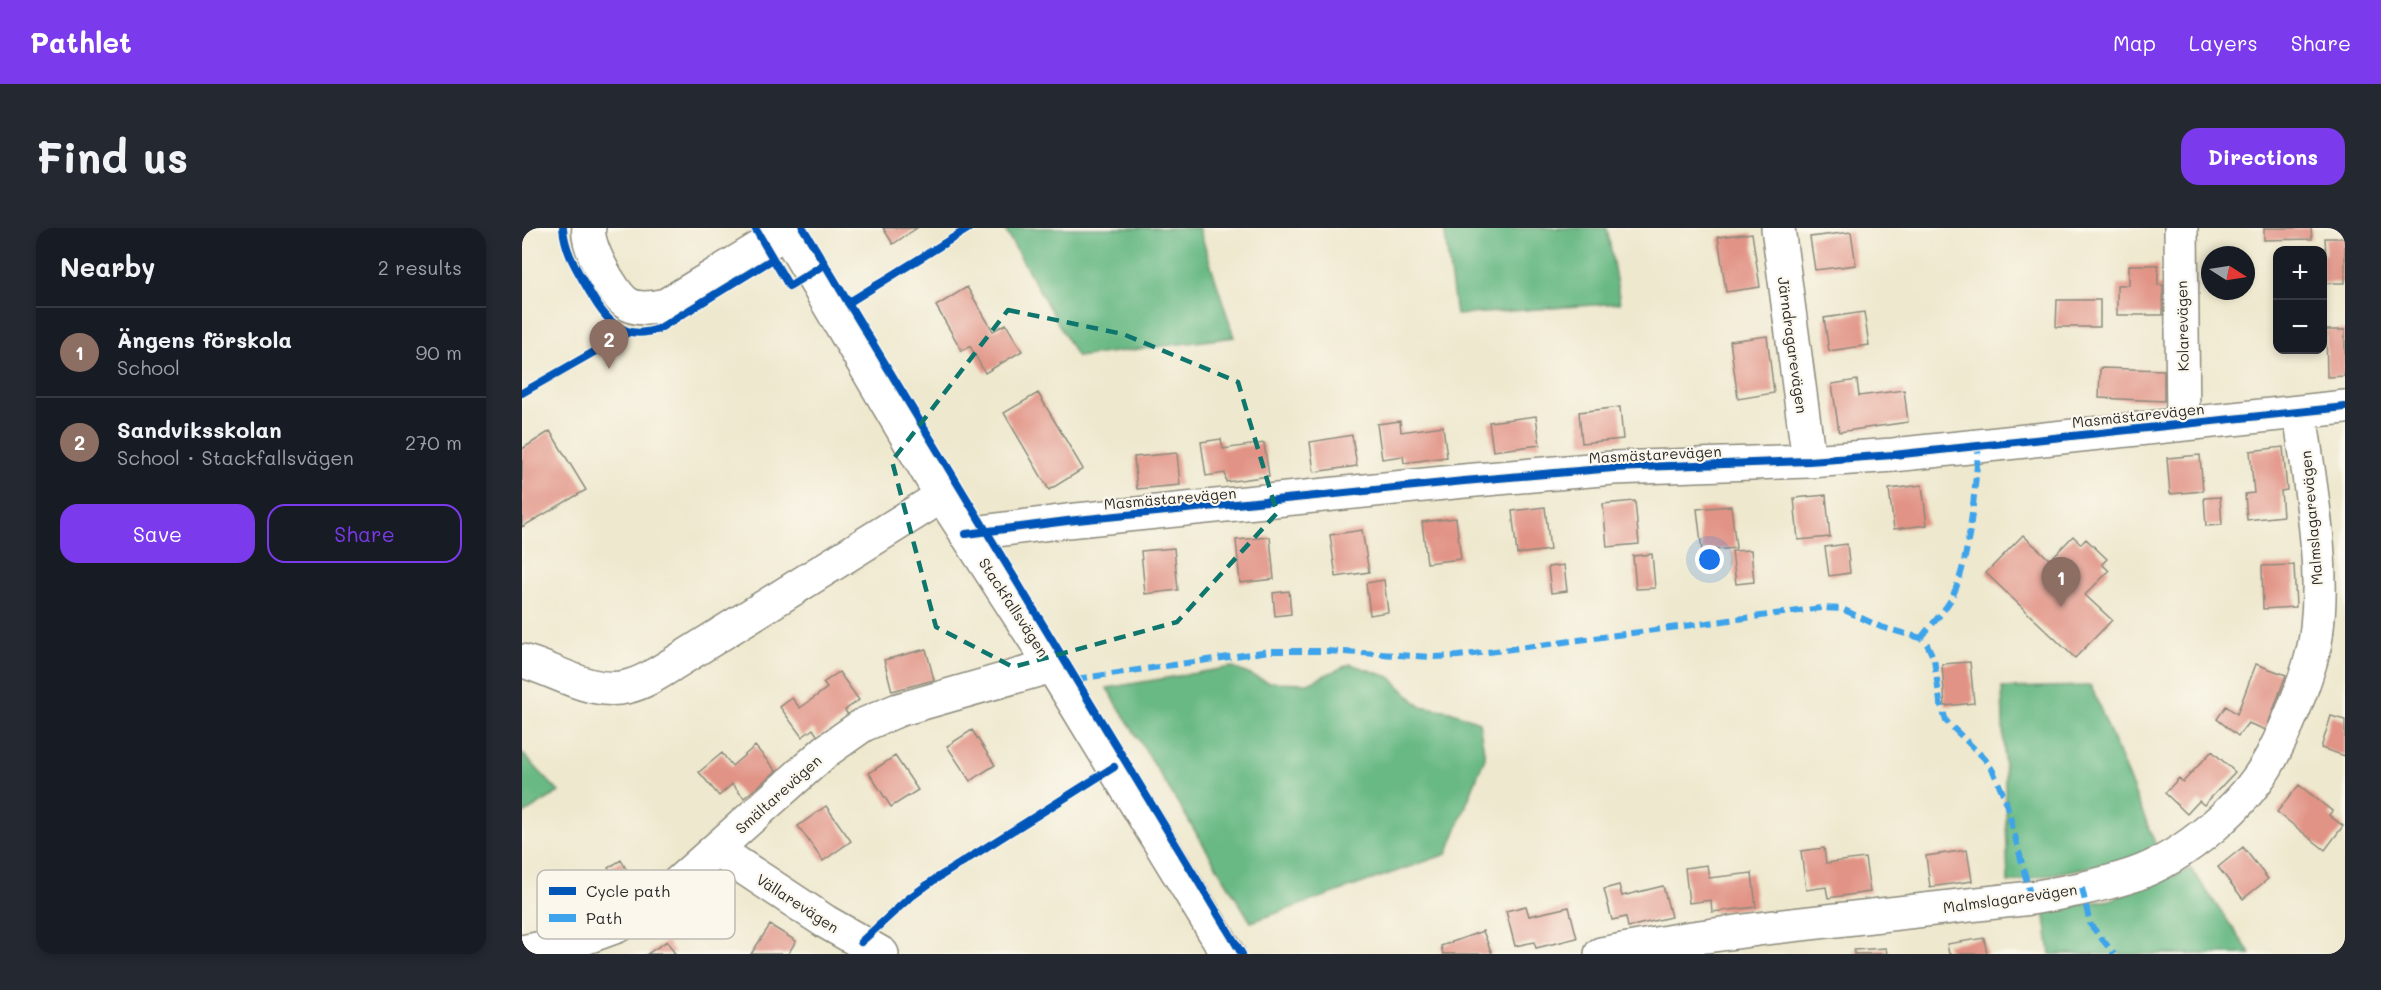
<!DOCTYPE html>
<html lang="en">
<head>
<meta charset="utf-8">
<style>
  :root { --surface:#171b24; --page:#242831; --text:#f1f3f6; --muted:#9ea1a6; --line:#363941; --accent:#7c3aed }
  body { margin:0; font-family:Mali,sans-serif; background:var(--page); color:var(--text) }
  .controls { position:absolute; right:18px; top:18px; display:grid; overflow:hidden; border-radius:12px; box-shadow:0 3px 9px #0003 }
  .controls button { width:54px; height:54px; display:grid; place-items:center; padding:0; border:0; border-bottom:2px solid var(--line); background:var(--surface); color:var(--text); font:30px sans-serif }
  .compass { position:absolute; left:1679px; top:18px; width:54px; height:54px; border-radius:50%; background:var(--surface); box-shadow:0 3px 9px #0003; rotate:102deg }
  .you { position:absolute; left:1188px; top:332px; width:21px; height:21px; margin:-15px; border:4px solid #fff; border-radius:50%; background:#1a73e8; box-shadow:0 0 0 9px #1a73e833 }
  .badge { display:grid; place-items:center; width:39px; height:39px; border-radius:50%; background:var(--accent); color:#fff; font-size:20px; font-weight:700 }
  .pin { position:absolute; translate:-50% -50px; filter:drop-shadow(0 2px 3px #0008) }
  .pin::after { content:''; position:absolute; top:32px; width:21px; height:18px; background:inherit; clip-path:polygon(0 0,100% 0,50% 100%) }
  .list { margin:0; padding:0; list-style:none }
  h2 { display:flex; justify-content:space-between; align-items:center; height:78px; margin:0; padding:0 24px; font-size:26px }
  h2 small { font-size:20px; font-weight:400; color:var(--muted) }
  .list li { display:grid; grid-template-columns:39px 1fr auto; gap:18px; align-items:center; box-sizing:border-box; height:90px; padding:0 24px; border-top:2px solid var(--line) }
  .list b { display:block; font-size:22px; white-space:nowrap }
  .list p { margin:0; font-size:20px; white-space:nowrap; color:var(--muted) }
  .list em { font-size:20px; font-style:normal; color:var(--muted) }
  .actions { display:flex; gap:12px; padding:18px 24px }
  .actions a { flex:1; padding:14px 0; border:2px solid var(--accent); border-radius:18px; text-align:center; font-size:21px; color:var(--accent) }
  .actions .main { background:var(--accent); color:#fff }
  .map { position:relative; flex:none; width:1823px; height:726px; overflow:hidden; border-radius:18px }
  header { display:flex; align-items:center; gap:36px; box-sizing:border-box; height:84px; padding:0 30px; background:var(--accent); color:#fff }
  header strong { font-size:28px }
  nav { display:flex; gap:33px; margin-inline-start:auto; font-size:21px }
  .intro { display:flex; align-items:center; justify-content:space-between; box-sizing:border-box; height:144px; padding:0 36px }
  h1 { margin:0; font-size:42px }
  .button { padding:15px 27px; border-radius:18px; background:var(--accent); color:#fff; font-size:21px; font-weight:700 }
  main { display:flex; gap:36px; padding:0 36px }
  aside { flex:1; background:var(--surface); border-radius:18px; box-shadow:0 3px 9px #0003 }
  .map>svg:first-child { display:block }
  .forest { fill:#69b984; stroke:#4a7258; stroke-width:1.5 }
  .building { fill:#e19385 }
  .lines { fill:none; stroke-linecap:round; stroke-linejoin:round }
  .minor-casing { stroke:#8c8a7c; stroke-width:36 }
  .minor { stroke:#fff; stroke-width:33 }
  .quiet { stroke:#3ea3eb; stroke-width:6; stroke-dasharray:12 6; stroke-linecap:butt }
  .cycleway-casing { stroke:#fbf7ec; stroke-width:11 }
  .cycleway { stroke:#0057b8; stroke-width:8 }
  .marked { fill:none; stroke:#0f766e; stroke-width:4.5; stroke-dasharray:12 8; stroke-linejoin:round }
  .labels { text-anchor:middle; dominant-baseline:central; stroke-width:4.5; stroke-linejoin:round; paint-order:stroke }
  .street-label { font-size:15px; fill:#2b2b2b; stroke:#fbf7ec }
  .key { fill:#fbf7ec; stroke:#bdbab2; stroke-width:1.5 }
  .key-label { font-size:16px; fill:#2b2b2b }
</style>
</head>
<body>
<header>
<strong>Pathlet</strong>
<nav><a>Map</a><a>Layers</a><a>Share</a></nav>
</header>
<div class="intro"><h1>Find us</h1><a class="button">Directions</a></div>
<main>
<aside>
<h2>Nearby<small>2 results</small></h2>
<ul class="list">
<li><span class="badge" style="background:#8d6e63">1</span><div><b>Ängens förskola</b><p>School</p></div><em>90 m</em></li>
<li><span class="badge" style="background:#8d6e63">2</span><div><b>Sandviksskolan</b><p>School · Stackfallsvägen</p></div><em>270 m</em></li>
</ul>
<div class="actions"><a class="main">Save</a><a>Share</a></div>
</aside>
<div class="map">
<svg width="1823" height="726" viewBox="0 0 1823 726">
  <rect width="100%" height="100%" fill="#fbf7ec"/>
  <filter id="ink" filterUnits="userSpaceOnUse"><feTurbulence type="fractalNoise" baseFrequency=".0167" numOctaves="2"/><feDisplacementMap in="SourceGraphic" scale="12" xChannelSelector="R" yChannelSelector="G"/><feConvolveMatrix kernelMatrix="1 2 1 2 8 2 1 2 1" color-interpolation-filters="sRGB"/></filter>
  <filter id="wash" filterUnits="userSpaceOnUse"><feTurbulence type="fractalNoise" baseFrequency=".008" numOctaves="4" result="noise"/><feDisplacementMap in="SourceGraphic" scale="24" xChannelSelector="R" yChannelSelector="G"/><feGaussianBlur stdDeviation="1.35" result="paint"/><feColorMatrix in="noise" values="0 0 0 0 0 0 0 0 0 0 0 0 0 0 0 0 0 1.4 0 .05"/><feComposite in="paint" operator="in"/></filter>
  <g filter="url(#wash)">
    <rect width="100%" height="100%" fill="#eee8ce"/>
    <path class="forest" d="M482,0H677L712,109L555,129Z
      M922,0H1085L1098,75L934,87Z
      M828,436L868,449L898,478L928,483L957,494L963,529L925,626L729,694L585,460L709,439L746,454L786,455Z
      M1569,458L1637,625L1486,655L1480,460Z
      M0,525L37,564L0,587Z
      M1669,641L1729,726H1528L1522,682L1588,672Z"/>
    <g id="blocks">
      <path class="building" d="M361,0H395L371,16Z
        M1742,0H1789L1790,11L1742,12Z
        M1329,4L1334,37L1293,42L1288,9Z
        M1230,5L1238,59L1204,64L1196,9Z
        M1803,10H1823V55H1800V26H1804Z
        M1607,37H1636V57H1641V87H1595V57H1607Z
        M445,59L471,103L484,96L500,123L463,145L448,118L440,123L414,78Z
        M1535,72H1578V99H1534Z
        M1342,84L1347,117L1307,123L1302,90Z
        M1804,102H1823V148L1805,149Z
        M1245,108L1252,165L1216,171L1208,113Z
        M1578,140L1642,142V173L1577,170Z
        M1335,152L1337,168L1382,162L1386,194L1317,204L1310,156Z
        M516,165L561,241L527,262L482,185Z
        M1098,179L1101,211L1060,215L1057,184Z
        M1014,188L1018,217L971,223L967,194Z
        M878,193L879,204L921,198L925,229L882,235L881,228L860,231L855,196Z
        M28,203L64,262L0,299V221Z
        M830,207L835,238L792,244L788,214Z
        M699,211L701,221L742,215L747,248L704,254L703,245L684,248L679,214Z
        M1761,219L1765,262L1759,263L1761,288L1725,292L1723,266L1732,265L1728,223Z
        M655,225L658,257L615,261L612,229Z
        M1678,227L1681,263L1648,266L1645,230Z
        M1400,257L1405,297L1372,301L1367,261Z
        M1304,267L1308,309L1276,312L1272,270Z
        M1698,269L1700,297L1684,298L1682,270Z
        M1113,273L1117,316L1085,319L1081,276Z
        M1209,278L1214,320L1180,323L1175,281Z
        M1023,279L1028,322L995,326L990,283Z
        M934,290L939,331L905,335L900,294Z
        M840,302L847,344L814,349L808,307Z
        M1501,307L1528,332L1551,308L1559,316L1564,311L1585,331L1580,336L1587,343L1563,367L1590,392L1553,430L1464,345Z
        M748,309L752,351L718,355L714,312Z
        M1325,316L1328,345L1307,348L1303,319Z
        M652,320L656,362L623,366L619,323Z
        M1229,322L1232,354L1214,356L1210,323Z
        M1130,326L1133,360L1114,361L1111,328Z
        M1042,337L1045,363L1029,365L1026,339Z
        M1772,337L1774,379L1741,381L1740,338Z
        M862,352L866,384L848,387L844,355Z
        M767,363L769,386L753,388L751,365Z
        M404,421L412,452L370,463L362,432Z
        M1448,434L1452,475L1423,478L1420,436Z
        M1734,436L1764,447L1744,502L1726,495L1716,508L1695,491L1704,478L1715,486Z
        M317,444L337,472L323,482L326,487L296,509L291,501L280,509L258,479L270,470L278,480L305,460L301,455Z
        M1809,488L1823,492V528L1799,520Z
        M450,502L473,537L448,553L425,518Z
        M233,518L254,543L222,570L210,556L197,568L177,544L200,525L210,538Z
        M1690,523L1713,544L1682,577L1677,573L1665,586L1643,565L1657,550L1661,554Z
        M373,528L396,562L369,579L347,545Z
        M1777,557L1810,583L1807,587L1821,598L1803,622L1755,584Z
        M304,578L329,613L301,633L276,598Z
        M1721,619L1746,651L1721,671L1696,639Z
        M1302,620L1304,635L1343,630L1348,664L1306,670L1304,659L1284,662L1279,623Z
        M1445,622L1450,653L1408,659L1404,628Z
        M99,632L114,658L102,665L105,671L69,692L53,664L88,643L86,640Z
        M1185,637L1187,650L1230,645L1234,679L1190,684L1189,672L1167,675L1163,640Z
        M1097,657L1100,668L1141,658L1149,689L1106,699L1104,689L1090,692L1082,661Z
        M1004,678L1007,688L1047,679L1055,710L1014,720L1012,714L993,718L984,683Z
        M248,697L274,713L266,726H229Z
        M961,703L970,726H921L919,718Z
        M1462,710L1465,726H1427L1425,716Z
        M145,713L153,726H125Z
        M1364,720L1365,726H1332V722Z"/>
    </g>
  </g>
  <g filter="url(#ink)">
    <use href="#blocks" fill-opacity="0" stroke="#8c8a7c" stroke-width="1.5"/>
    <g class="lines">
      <defs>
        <path id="minor" d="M67,0C63,16 90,64 103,74C114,83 131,80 144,77L264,4
          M262,0L420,268L530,438L706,726
          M1256,0L1287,233
          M1659,0L1661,196
          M444,306L545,293L942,253L1091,240L1287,233L1371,227L1823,179
          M0,433C33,441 68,467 104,459C122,455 138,444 154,434L420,268
          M195,622L304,694L360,726
          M0,724L51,714L95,698L139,670L304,523L341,497L376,482L530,438
          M1079,726L1162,711L1244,700L1509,670C1543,664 1578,658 1611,647C1663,629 1724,577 1750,528C1761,507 1771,484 1779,462C1786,442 1793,422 1795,400C1803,329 1787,254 1778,184"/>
      </defs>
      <use href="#minor" class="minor-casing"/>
      <use href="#minor" class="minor"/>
      <path class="quiet" d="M1399,410C1408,398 1420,386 1428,373C1449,335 1452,261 1457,217
        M554,451L748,423H804L912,429L936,428L1299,380L1320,381L1359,399L1399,410L1405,416L1412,431L1418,474L1424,493L1463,531L1471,543L1483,570L1509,670
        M1560,660L1568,696L1592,726"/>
      <defs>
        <path id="cycleway" d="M41,0C43,22 52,37 63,56C80,86 98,117 138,100L251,31
          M233,0L267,58L303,36
          M281,0L720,726
          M326,75L447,0
          M0,165L107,104
          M444,306L545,293L942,253L1091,240L1287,233L1371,227L1823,179
          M339,714L386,671L412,652L592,539"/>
      </defs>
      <use href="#cycleway" class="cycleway-casing"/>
      <use href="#cycleway" class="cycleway"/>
    </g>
  </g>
  <path class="marked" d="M486,82L601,106L716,154L755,285L655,394L491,439L414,399L370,233Z"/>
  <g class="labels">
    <g class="street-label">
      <text transform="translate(1660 98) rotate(-91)">Kolarevägen</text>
      <text transform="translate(1271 117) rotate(82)">Järndragarevägen</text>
      <text transform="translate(1616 187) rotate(-6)">Masmästarevägen</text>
      <text transform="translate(1133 226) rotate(-3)">Masmästarevägen</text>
      <text transform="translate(648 270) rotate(-5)">Masmästarevägen</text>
      <text transform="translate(1789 290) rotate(-95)">Malmslagarevägen</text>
      <text transform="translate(492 379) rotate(57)">Stackfallsvägen</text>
      <text transform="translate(256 566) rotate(-42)">Smältarevägen</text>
      <text transform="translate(1488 670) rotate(-8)">Malmslagarevägen</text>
      <text transform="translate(276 675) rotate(33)">Vällarevägen</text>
    </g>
  </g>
  <rect x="15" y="642" width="198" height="69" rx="9" class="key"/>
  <rect x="27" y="659" width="27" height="8" fill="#0057b8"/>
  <rect x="27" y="686" width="27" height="8" fill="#3ea3eb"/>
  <g class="key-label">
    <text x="64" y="669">Cycle path</text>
    <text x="64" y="696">Path</text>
  </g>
</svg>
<div class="controls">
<button>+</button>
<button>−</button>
</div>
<svg class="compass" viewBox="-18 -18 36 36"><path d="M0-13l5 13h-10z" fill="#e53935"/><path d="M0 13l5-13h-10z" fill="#9ea1a6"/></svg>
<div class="you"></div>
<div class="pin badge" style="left:1539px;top:379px;background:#8d6e63">1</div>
<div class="pin badge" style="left:87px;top:141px;background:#8d6e63">2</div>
</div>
</main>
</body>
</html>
